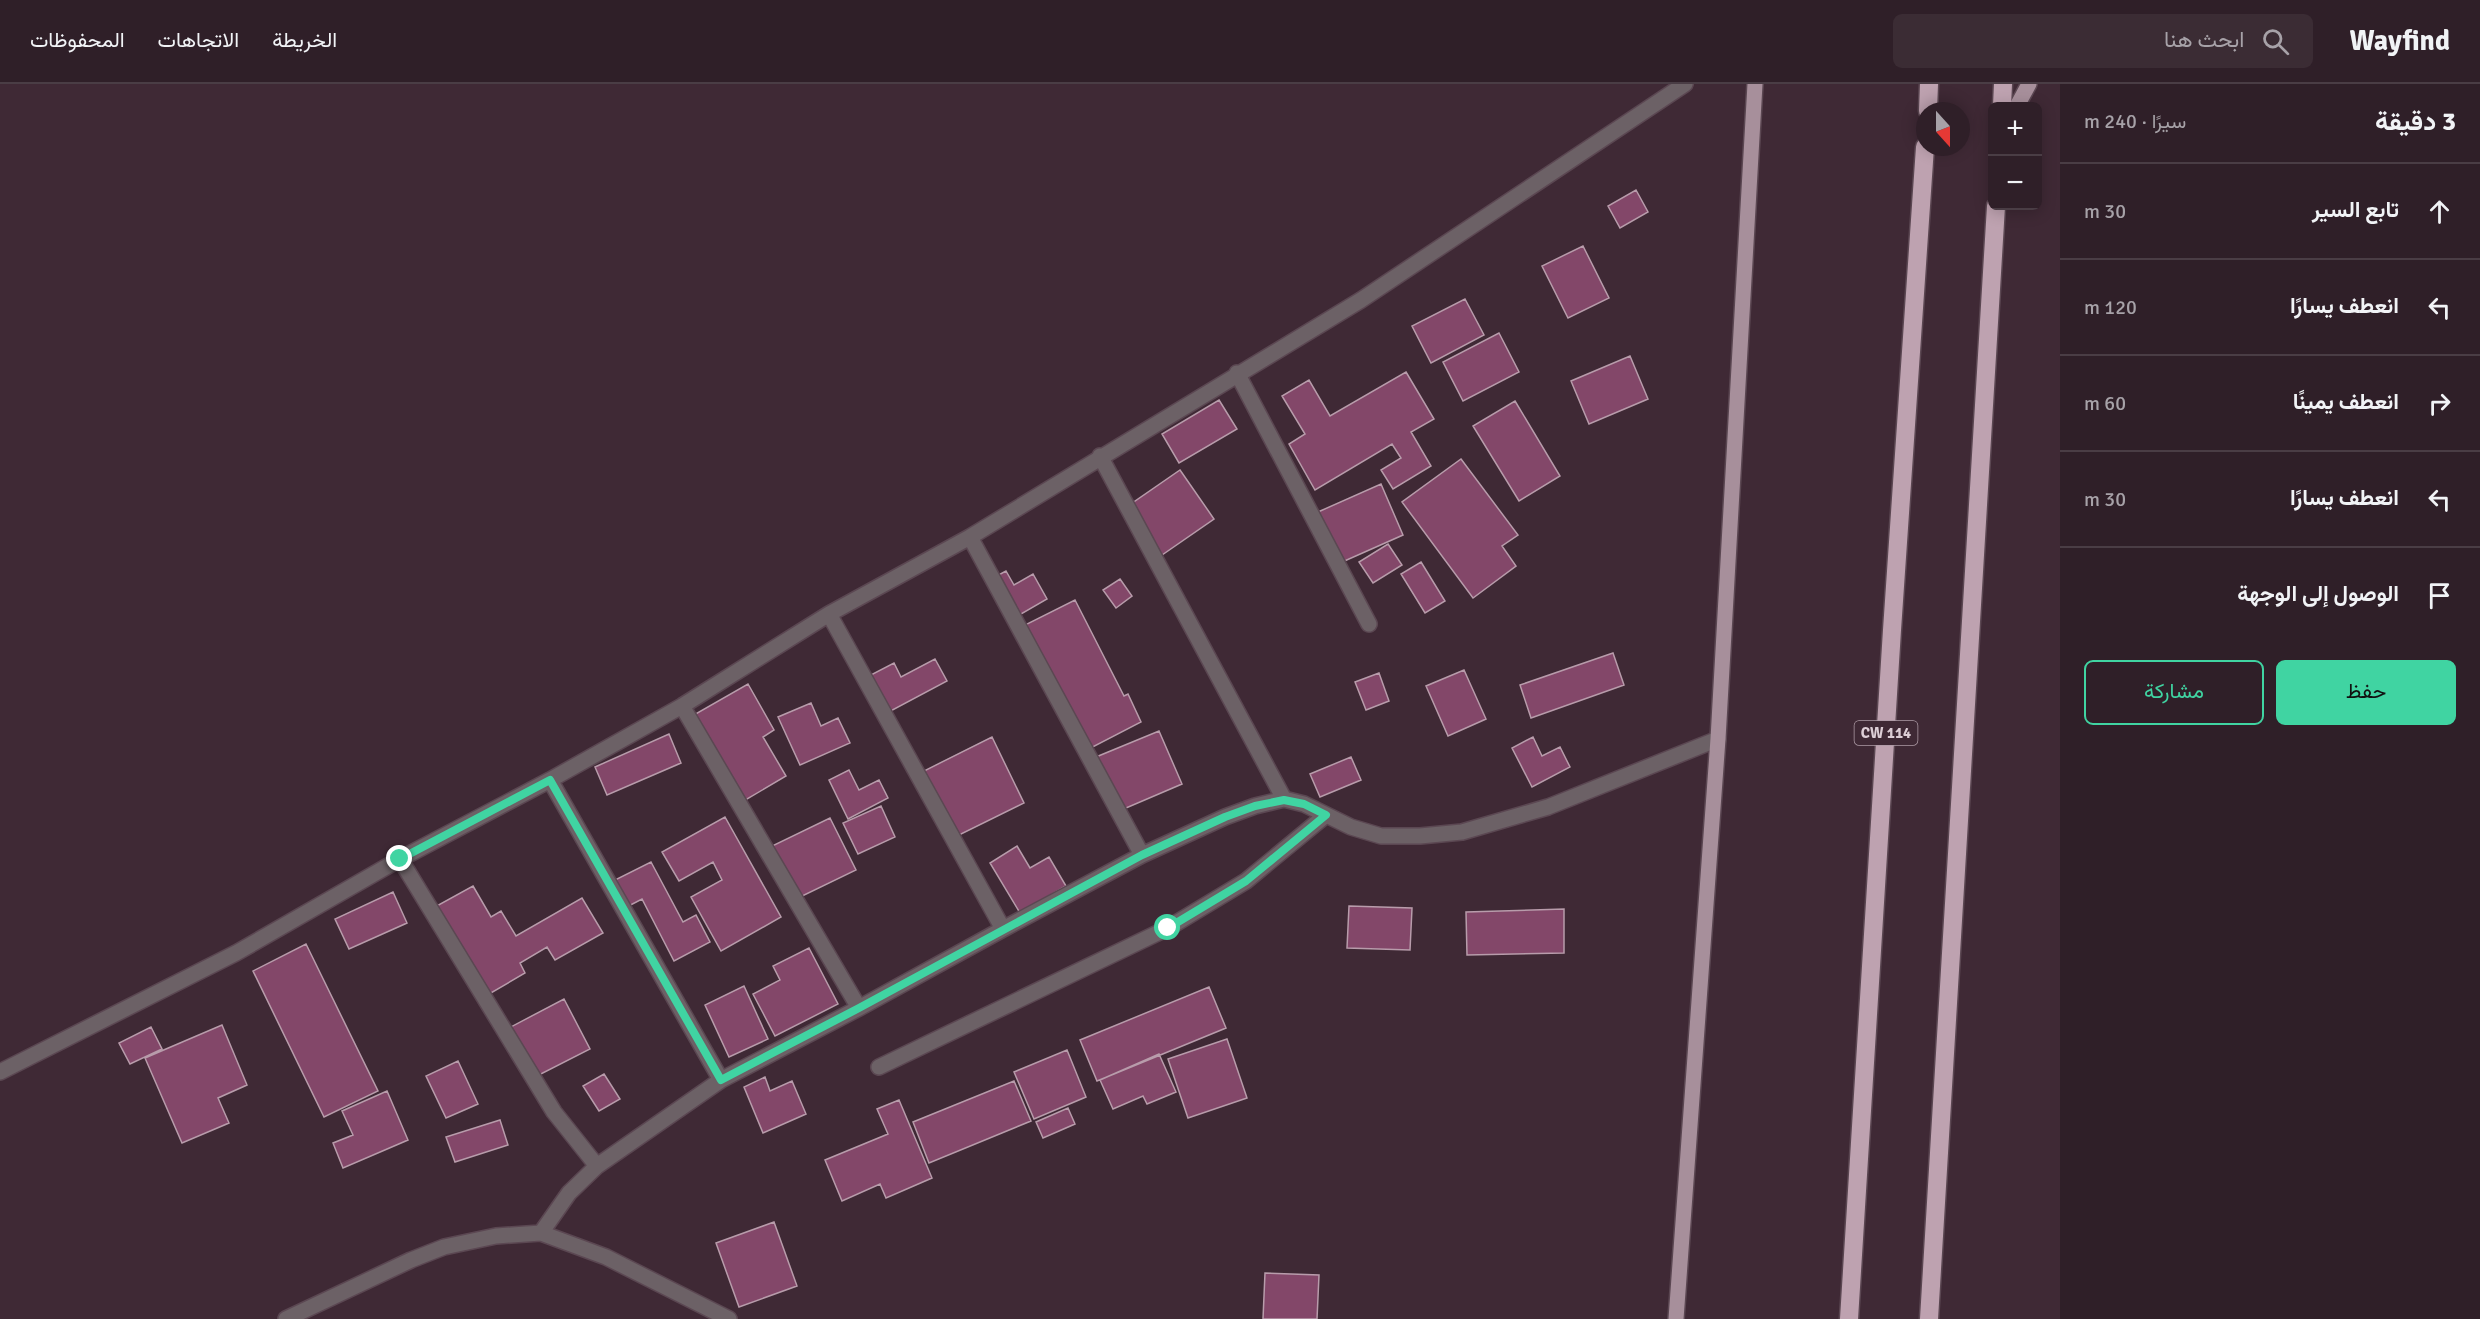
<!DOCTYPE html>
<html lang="ar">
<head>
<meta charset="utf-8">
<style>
  :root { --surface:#2f1f28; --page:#3b2c34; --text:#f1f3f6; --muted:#a7a2a8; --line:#4a3d45; --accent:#40d4a2 }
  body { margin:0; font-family:Signika,Vazirmatn,sans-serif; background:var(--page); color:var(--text); direction:rtl }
  .controls { position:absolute; right:18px; top:18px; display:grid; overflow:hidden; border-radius:9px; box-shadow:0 3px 15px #0003 }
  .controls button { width:54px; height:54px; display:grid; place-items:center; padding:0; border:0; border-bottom:2px solid var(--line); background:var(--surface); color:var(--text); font:30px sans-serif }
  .compass { position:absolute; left:1916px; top:18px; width:54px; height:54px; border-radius:50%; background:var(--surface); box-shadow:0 3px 15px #0003; rotate:159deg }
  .stop { position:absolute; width:18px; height:18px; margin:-14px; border:4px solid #40d4a2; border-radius:50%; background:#fff }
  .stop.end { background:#40d4a2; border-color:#fff; box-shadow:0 2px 6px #0008 }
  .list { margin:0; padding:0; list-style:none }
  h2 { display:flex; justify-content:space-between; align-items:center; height:78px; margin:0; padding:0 24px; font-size:26px }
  h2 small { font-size:20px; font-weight:400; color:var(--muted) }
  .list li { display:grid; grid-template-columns:39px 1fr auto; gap:18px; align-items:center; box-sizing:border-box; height:96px; padding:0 24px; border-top:2px solid var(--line) }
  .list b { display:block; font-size:22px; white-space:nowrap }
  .list em { font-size:20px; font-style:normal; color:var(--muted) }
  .actions { display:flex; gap:12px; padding:18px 24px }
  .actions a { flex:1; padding:14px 0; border:2px solid var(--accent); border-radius:9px; text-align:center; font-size:21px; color:var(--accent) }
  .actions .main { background:var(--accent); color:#111 }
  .icon { flex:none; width:33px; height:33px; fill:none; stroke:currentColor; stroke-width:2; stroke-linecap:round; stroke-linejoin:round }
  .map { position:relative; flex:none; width:2060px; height:1235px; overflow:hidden; direction:ltr }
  header { display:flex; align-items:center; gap:36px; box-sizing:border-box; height:84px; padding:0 30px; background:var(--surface); border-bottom:2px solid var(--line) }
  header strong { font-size:28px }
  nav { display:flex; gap:33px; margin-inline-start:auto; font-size:21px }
  .search { width:420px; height:54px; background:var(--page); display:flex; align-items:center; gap:15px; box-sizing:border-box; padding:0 21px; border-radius:9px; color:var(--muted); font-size:22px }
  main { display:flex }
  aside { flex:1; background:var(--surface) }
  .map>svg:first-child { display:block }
  .building { fill:#834769; stroke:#b89cab; stroke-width:1.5 }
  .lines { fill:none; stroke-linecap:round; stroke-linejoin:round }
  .minor-casing { stroke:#5b4752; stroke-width:18 }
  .major-casing { stroke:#5b4752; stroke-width:18 }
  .highway-casing { stroke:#5b4752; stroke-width:21 }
  .minor { stroke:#6c6166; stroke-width:15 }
  .major { stroke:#a78f9b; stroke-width:15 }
  .highway { stroke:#bea2b0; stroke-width:18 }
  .route { stroke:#40d4a2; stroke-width:8 }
  .labels { text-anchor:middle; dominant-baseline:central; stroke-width:4.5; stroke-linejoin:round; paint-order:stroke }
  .shield { fill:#3f2935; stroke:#ae9ca6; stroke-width:1.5 }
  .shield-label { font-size:15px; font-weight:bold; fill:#ddced6 }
</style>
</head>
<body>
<header>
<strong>Wayfind</strong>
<div class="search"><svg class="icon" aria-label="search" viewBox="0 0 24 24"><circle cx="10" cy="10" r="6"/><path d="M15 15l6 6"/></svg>ابحث هنا</div>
<nav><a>الخريطة</a><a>الاتجاهات</a><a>المحفوظات</a></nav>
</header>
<main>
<aside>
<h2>3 دقيقة<small>سيرًا · 240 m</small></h2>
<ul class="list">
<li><svg class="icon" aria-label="ahead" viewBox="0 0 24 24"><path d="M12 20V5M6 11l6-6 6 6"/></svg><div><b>تابع السير</b></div><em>30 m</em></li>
<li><svg class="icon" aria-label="left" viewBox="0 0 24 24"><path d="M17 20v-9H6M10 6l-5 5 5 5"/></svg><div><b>انعطف يسارًا</b></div><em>120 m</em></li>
<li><svg class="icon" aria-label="right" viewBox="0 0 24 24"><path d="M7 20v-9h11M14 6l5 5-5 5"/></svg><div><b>انعطف يمينًا</b></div><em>60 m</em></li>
<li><svg class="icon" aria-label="left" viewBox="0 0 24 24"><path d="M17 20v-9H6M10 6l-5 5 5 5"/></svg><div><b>انعطف يسارًا</b></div><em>30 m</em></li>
<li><svg class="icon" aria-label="arrive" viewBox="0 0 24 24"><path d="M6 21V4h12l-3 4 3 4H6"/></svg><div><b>الوصول إلى الوجهة</b></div></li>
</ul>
<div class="actions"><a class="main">حفظ</a><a>مشاركة</a></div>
</aside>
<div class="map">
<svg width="2060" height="1235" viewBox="0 0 2060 1235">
  <rect width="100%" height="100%" fill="#3f2935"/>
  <path class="building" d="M1636,106L1648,128L1620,144L1608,122Z
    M1583,162L1609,214L1568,234L1542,182Z
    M1465,215L1484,251L1431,279L1412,242Z
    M1499,249L1519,288L1463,317L1443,278Z
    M1630,272L1648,315L1589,340L1571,297Z
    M1406,288L1434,335L1411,348L1431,382L1393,405L1381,386L1401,374L1392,360L1315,406L1289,360L1305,350L1282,312L1309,296L1330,332Z
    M1219,316L1237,345L1179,379L1162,350Z
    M1515,317L1560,392L1519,417L1473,342Z
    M1461,375L1518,451L1502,462L1516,482L1473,514L1402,418Z
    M1180,386L1214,435L1162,471L1128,422Z
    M1381,400L1403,451L1340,479L1318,428Z
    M1388,460L1402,481L1373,499L1359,478Z
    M1421,478L1445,517L1425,529L1401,490Z
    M1006,487L1014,501L1033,490L1047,515L1009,537L987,497Z
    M1120,495L1132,512L1116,524L1103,506Z
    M1075,516L1124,612L1128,610L1141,638L1083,668L1025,541Z
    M1613,569L1624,601L1531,634L1520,601Z
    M935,575L947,597L885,630L865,594L894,579L901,593Z
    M1464,586L1486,635L1448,652L1426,602Z
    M1379,589L1389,617L1366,626L1355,598Z
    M748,600L774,646L763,653L786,692L742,718L692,632Z
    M811,619L821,642L838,634L850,659L800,681L778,633Z
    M1159,647L1182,700L1119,727L1096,673Z
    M669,650L681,679L607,711L595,683Z
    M992,653L1024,719L957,752L924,687Z
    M1533,653L1542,672L1560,663L1570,683L1532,703L1512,664Z
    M1351,673L1361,696L1320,713L1310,690Z
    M849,686L859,706L879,696L888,714L848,735L829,696Z
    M881,722L895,753L858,770L843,739Z
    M725,733L781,833L721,867L691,813L722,796L713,778L679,797L662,768Z
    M830,734L856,786L796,815L770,763Z
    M1017,762L1030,784L1049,773L1066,802L1020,829L990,779Z
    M651,778L683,838L696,831L710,858L674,877L642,815L619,827L605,801Z
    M473,802L491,833L501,827L516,852L582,814L603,849L555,876L547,863L520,879L525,889L484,913L433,824Z
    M393,808L407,839L349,865L335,835Z
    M1349,822L1412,824L1410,866L1347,864Z
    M1564,825V869L1467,871L1466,828Z
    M306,860L378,1007L324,1033L253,887Z
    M809,864L838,920L775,952L753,910L780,896L773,882Z
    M744,902L768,955L729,973L705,921Z
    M1209,903L1226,944L1097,997L1080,956Z
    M564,915L590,965L533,994L507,945Z
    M222,941L247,1001L218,1014L229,1039L182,1059L145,974Z
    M151,943L162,965L130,980L119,959Z
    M1227,955L1247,1014L1188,1034L1168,975Z
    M1067,966L1086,1013L1034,1035L1014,988Z
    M1159,970L1176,1008L1147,1020L1143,1012L1113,1025L1100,996Z
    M458,977L478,1020L446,1034L426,992Z
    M604,990L620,1015L599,1027L583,1002Z
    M765,993L770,1007L792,997L806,1030L763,1049L744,1003Z
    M1014,997L1031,1037L929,1079L913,1038Z
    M387,1007L408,1056L343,1084L333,1059L353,1051L342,1027Z
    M899,1016L932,1094L886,1114L880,1100L842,1117L825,1076L888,1050L877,1025Z
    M1068,1024L1075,1040L1043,1054L1036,1038Z
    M500,1036L508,1061L455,1078L446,1053Z
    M774,1138L797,1202L739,1223L716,1159Z
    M1265,1189L1319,1191L1317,1235H1263Z"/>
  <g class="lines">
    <defs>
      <path id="minor" d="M1237,289L1369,540
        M1100,372L1284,715
        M970,453L1142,771
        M829,530L1003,845
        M682,622L859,924
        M550,696L721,996
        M400,775L554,1028L597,1082
        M879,983L1168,844L1246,797L1326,731
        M0,988L236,869L400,775L550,696L682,622L829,530L970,453L1361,216L1685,0
        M541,1149L569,1109L597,1082L721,996L859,924L1003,845L1142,771L1225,733L1255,722L1284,715L1304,720L1351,743L1381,752H1420L1462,748L1548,723L1718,655
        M286,1235L411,1176L444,1163L496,1152L541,1149L606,1173L729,1235"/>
      <path id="major" d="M2017,22L2029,0
        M1676,1235L1718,655L1755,0"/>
      <path id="highway" d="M2002,22L2003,0
        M1928,27L1929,0
        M1849,1235L1892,546L1925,63
        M1929,1235L1996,122"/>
    </defs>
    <use href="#minor" class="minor-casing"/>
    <use href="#major" class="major-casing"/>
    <use href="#highway" class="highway-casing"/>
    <use href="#minor" class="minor"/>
    <use href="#major" class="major"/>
    <use href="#highway" class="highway"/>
  </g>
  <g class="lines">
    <path class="route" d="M400,775L550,696L721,996L859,924L1142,771L1225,733L1255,722L1284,716L1304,720L1326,731L1246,797L1168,844"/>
  </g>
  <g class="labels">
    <rect class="shield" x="1854.5" y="637" width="63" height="24" rx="4.5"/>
    <g class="shield-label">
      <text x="1886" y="649">CW 114</text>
    </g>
  </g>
</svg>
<div class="controls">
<button>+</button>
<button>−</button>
</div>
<svg class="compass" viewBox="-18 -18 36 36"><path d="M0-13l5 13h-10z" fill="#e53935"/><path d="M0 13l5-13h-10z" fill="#a7a2a8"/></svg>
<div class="stop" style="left:1168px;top:844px"></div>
<div class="stop end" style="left:400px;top:775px"></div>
</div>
</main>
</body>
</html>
